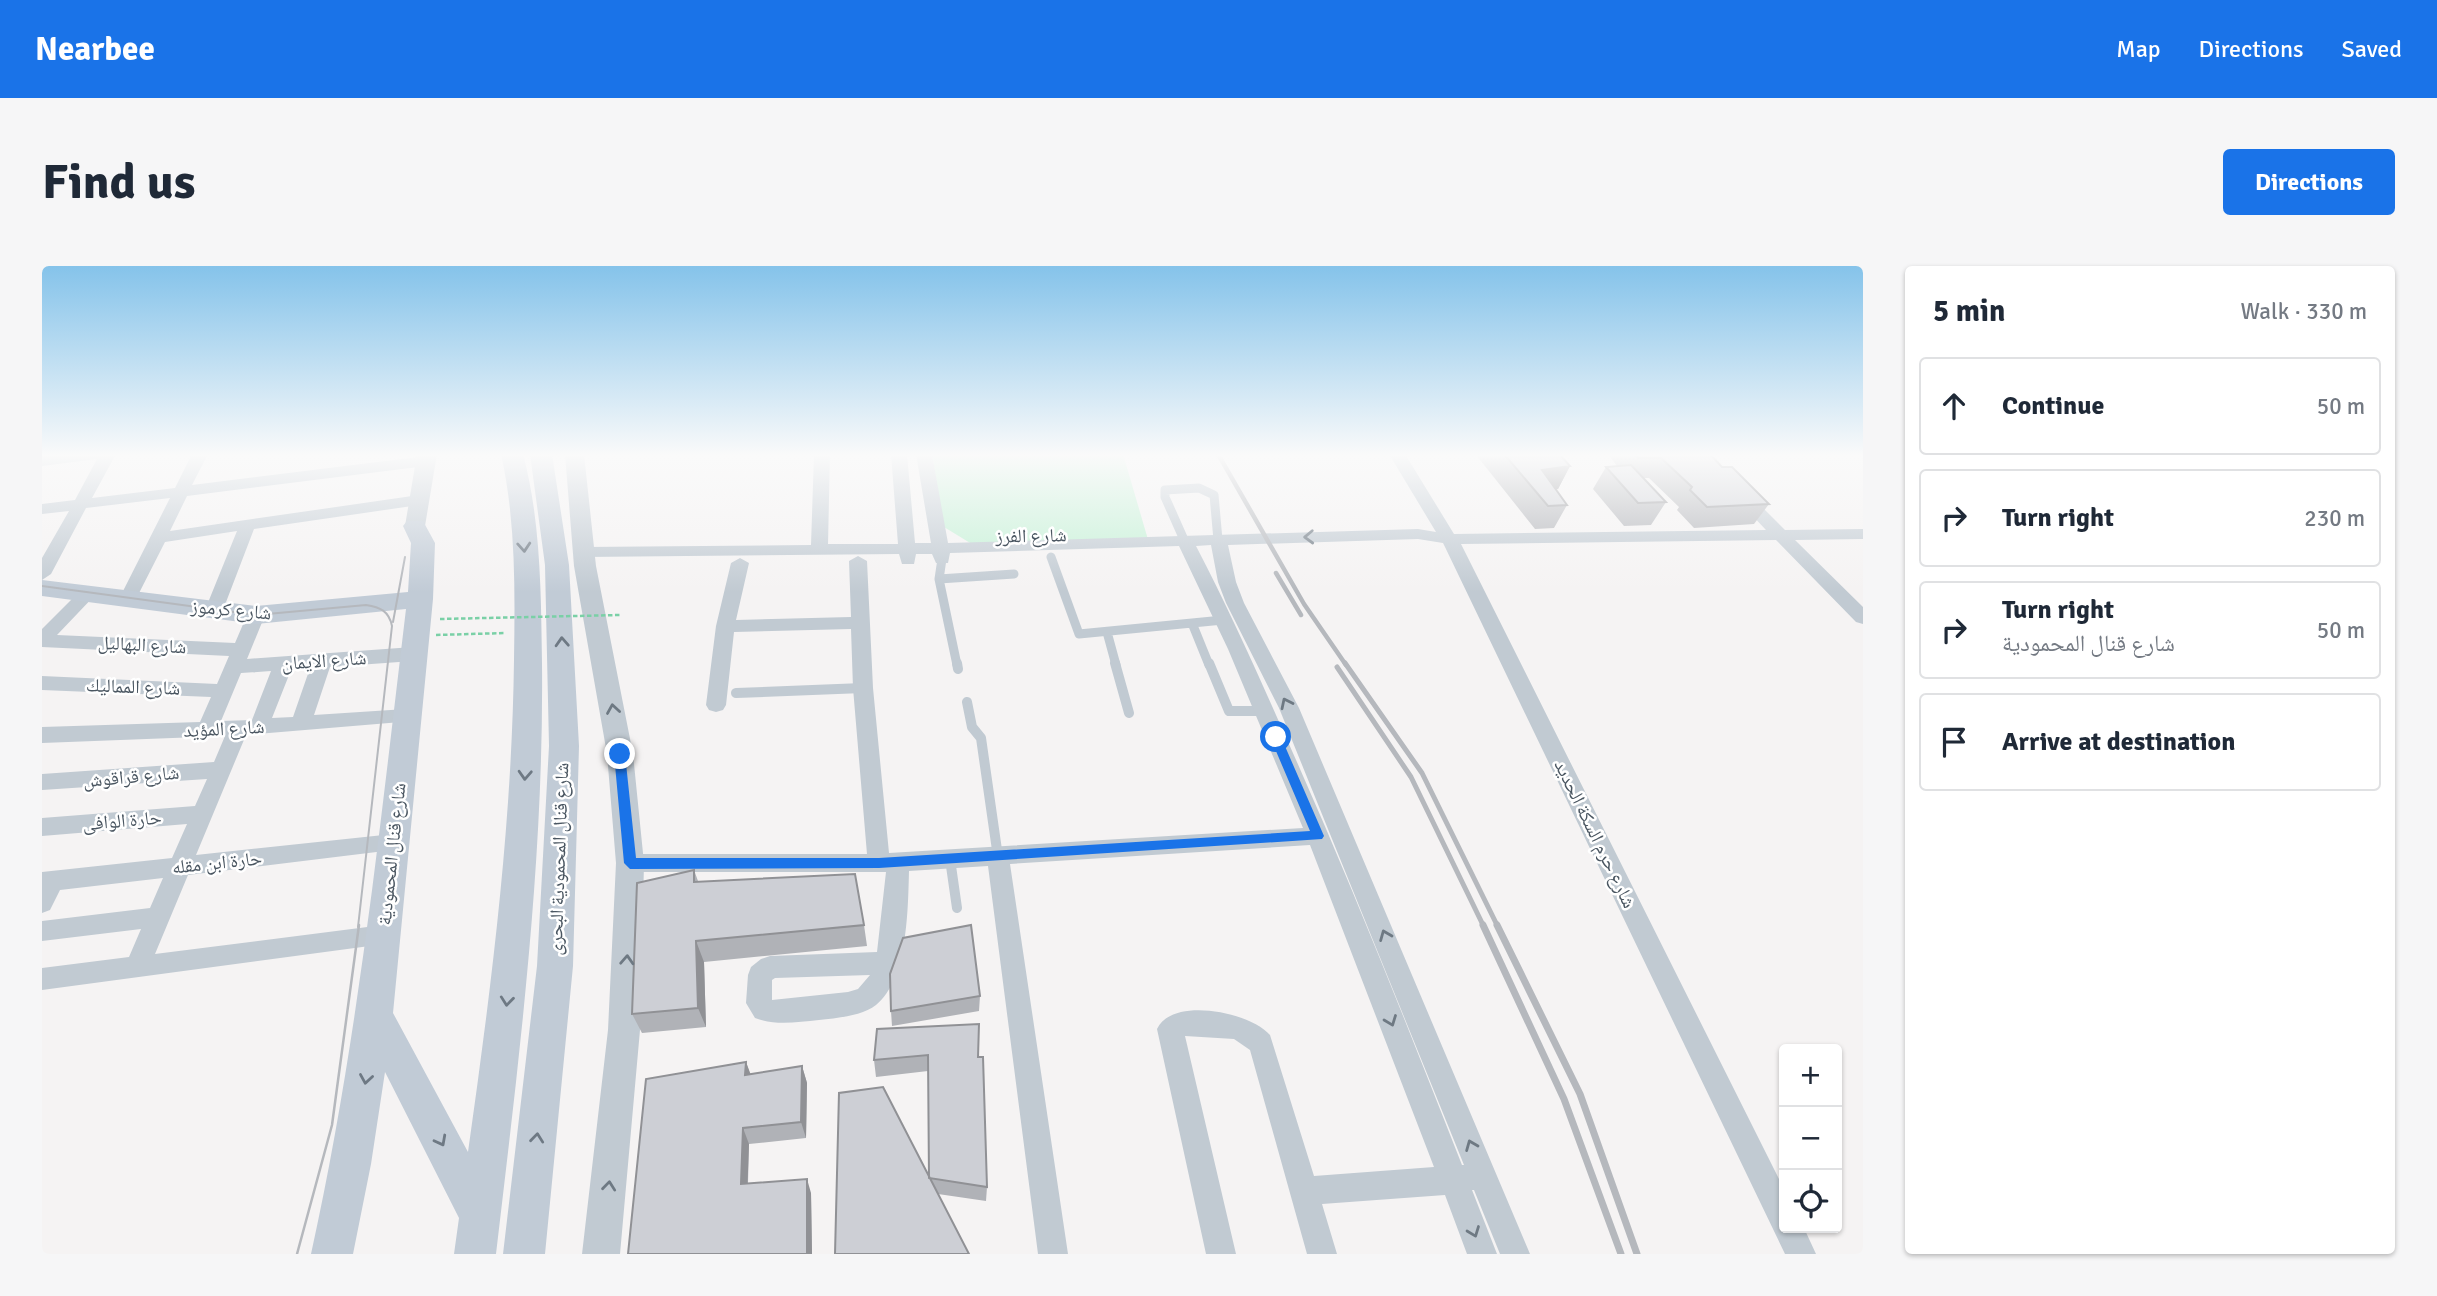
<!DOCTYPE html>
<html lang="en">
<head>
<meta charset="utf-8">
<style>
  :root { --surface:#fff; --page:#f6f6f7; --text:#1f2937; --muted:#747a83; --line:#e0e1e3; --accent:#1a73e8 }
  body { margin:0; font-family:Signika,"Noto Naskh Arabic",sans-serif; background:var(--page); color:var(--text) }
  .controls { position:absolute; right:21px; bottom:21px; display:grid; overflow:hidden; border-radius:7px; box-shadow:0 2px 5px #0004 }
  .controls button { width:63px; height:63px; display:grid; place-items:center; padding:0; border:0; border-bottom:2px solid var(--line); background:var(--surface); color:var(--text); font:35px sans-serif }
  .stop { position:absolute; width:21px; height:21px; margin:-16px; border:5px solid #1a73e8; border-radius:50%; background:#fff }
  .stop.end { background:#1a73e8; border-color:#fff; box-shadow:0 2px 7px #0008 }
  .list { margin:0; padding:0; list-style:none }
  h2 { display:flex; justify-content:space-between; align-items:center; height:91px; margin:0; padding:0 28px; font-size:30px }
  h2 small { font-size:23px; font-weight:400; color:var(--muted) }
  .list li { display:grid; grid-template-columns:46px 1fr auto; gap:21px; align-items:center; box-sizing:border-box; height:98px; margin:0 14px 14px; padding:0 14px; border:2px solid var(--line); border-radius:7px }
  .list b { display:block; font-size:26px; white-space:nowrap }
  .list p { margin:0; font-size:23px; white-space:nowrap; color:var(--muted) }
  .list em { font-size:23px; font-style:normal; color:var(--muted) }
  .icon { flex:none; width:38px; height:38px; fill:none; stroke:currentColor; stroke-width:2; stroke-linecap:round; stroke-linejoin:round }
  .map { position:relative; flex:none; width:1821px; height:988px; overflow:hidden; border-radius:7px }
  header { display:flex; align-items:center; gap:42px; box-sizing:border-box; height:98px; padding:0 35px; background:var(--accent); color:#fff }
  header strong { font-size:33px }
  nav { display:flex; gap:38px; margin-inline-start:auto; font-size:24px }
  .intro { display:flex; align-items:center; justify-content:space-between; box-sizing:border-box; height:168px; padding:0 42px }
  h1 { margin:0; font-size:49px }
  .button { padding:18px 32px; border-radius:7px; background:var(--accent); color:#fff; font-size:24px; font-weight:700 }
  main { display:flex; gap:42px; padding:0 42px }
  aside { flex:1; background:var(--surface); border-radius:7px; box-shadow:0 2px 5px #0004 }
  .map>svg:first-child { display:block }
  .green { fill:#c3f1d5 }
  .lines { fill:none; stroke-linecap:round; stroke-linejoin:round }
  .path { stroke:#7ad0a6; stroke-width:2.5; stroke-dasharray:4.5 2.5; stroke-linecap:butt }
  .service-far1 { stroke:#c1cad2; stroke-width:9 }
  .service { stroke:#c1cad2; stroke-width:10 }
  .minor { fill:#c1cad2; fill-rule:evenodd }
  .tertiary { fill:#c1cad2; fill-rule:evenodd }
  .secondary { fill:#c1cbd6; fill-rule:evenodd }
  .tram-far1 { stroke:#b5b8bd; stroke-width:2 }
  .tram { stroke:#b5b8bd; stroke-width:2.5 }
  .rail-far2 { stroke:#b5b8bd; stroke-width:4.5 }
  .rail-far1 { stroke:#b5b8bd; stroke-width:5 }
  .rail { stroke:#b5b8bd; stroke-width:7 }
  .path-bridge { stroke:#7ad0a6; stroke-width:2.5; stroke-dasharray:4.5 2.5; stroke-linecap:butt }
  .wall { fill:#b0b2b7 }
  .shaded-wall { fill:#909195 }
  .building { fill:#cdcfd5; stroke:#909195; stroke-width:2 }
  .oneway { stroke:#6e7983 }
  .oneway2 { stroke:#6e7984 }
  .route { fill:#1a73e8 }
  .labels { text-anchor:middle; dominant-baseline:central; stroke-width:5; stroke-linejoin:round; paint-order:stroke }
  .street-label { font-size:19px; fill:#4a5661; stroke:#fff }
</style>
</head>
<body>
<header>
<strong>Nearbee</strong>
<nav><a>Map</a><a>Directions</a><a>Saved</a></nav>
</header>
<div class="intro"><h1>Find us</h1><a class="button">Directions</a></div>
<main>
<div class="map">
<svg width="1821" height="988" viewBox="0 0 1821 988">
  <rect width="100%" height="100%" fill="#f5f3f3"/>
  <path class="green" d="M890,188H1081L1107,277L1104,281L938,283L902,261Z"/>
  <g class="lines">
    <path class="path" d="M394,369L463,367"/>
    <path class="service-far1" d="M1143,276L1123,231V224L1157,222L1172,229L1176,274
      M1009,291L1037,368L1181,354
      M900,293L897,313L915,399
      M897,313L972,308
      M1150,357L1167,399
      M1065,366L1074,399"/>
    <path class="service" d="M915,397L916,403
      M1073,397L1087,447
      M1167,397L1187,445H1223
      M694,427L821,422
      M925,436L930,461L939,472L956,591
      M908,593L915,642"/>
    <path class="minor" d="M23,188H74L50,232L133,222L150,188H166L150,219L384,190L392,195L384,200L145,230L128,265L377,229L385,234L377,239L212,263L181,344L172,350L163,344L195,265L123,276L93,335L87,337L78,331L128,232L44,242L9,308L0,314V292L27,245L0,248V238L33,234L55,193L0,200V190Z
      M772,188H788L786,278H856L849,188H865L873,277H889L874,188H890L906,277L1376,263L1394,266L1347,188H1363L1412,268L1724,264L1691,229L1699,224L1705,226L1743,264L1821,263V273L1753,274L1821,341V358L1814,356L1734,274L1419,278L1742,923V962H1762L1774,988H1743L1403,281L1401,277L1376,273L1186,279L1194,316L1202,337L1257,442L1488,988H1458L1432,924H1430L1455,988H1425L1403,929L1280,938L1295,988H1265L1208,784L1192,773L1143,770L1194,988H1164L1115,763C1130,730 1208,746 1228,769L1272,910L1392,901L1268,579L968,598L1026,988H996L946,600L867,605C866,641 866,714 834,739C820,750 795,752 777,754C755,756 734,760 713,752L704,737L706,709L709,701L719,693L728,690L835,686L844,606H588L580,604L577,597L580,590L588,588H825L811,422L809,363L692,366L684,439L681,444L674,446L667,444L664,439L674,360L689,297L698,292L707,297L694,354L809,351L807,295L816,290L825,295L831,422L847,587L1261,562L1186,383L1137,280L908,287L906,297H894L890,288H874L872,298H860L857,288L541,291L532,286L541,281L769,279ZM1169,279L1176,316L1184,337L1237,442L1422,899H1420C1363,754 1306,609 1242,467C1214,404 1186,341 1154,280ZM828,709L816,723L806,726L730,734V714L733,712Z
      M47,320L56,326L15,369L193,377L205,349L214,343L223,349L205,393L371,381L378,383L381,388L378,393L371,395L288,401L272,449L364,443L371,445L374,450L371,455L204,469L154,589L351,568L359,571L362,577L359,583L146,609L113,688L341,659L350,663L353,670L350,677L0,724V702L87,691L99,663L0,675V655L108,642L121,612L18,624L8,644L0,647V606L130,592L145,558L0,570V552L153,540L165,513L0,524V508L172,496L183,470L0,477V461L158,456L169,431L0,424V410L175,418L187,390L0,381V363L41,322ZM268,402L251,451L230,452L249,404ZM229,405L210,454L179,455L199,407Z"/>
    <path class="tertiary" d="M375,188H395L383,260L380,264H366L363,260Z
      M523,188H542L554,300L591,488L602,597L598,764L578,988H540L566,764L574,597L565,488L532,300Z"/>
    <path class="secondary" d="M459,188H481C499,255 499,329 500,398C502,596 477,793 454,988H412L417,952L343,806L329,898L311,988H269C316,775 338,559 364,343L214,358L0,330V314L214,340L366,326L369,277L361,260L365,255H381L393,277L391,333L351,747L426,886C449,723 470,560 472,394C473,326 474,255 459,188Z
      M488,188H510L527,299L537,480L531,700L503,988H461L495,700L507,480L503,299Z"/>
    <path class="tram-far1" d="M0,320L214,349L324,339C338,341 347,345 350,360L316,661
      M351,356L363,291"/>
    <path class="tram" d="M255,988L290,859L317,659"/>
    <path class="rail-far2" d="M1176,188L1262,338L1304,399
      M1234,307L1259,349"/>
    <path class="rail-far1" d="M1303,397L1380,507L1456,661
      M1295,401L1369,511L1442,661"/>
    <path class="rail" d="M1441,659L1522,833L1579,988
      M1455,659L1538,828L1595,988"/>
    <path class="path-bridge" d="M398,353L578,349"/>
  </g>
  <path class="wall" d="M1437,188H1517L1528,200L1516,223H1513L1525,239L1512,262L1493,263L1435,190Z
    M1566,188H1668L1680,201L1727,238L1712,258L1652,262L1635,244L1637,241L1607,212H1601L1624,236L1609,259L1582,260L1551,223L1564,201L1575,200Z
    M652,604L656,615L822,659L825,680L662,696L664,761L600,767L590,748Z
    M938,730L937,745L850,760L849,745Z
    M835,763L936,791L945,921L944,935L896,928L887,911L886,805L834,811L832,794Z
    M704,796L708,808L760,800L765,817L764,872L707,878L706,917L769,927L770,988L604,813Z"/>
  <path class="shaded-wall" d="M1528,200L1516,223L1493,226L1500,204Z
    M654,675L662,696L664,761L656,742Z
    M704,796L710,812L703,809Z
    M760,800L765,817L764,872L759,856Z
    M701,862L707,878L705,932L699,918Z
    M765,913L769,927L770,988H765Z"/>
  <path class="building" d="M1462,188H1517L1528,200L1500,204L1525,239L1506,240Z
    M1593,188H1668L1680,201H1690L1727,238L1665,241L1648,224L1650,221L1619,192H1596Z
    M1589,199L1624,236L1596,237L1564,201Z
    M652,604V616L813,608L822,659L654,675L656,742L590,748L595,617Z
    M929,659L938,730L849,745L848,708L861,672Z
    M937,758L936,791H941L945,921L887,912L886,789L832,794L835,763Z
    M704,796L703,809L760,800L759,856L701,862L699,918L765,913V988H586L604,813Z
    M841,821L927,988H793L797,827Z"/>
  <defs><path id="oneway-chevron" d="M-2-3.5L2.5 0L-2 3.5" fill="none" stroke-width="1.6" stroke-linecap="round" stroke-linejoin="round" transform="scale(1.75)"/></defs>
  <g class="oneway">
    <use href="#oneway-chevron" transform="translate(1267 271) rotate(178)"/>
    <use href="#oneway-chevron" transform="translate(1244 437) rotate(-116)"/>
    <use href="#oneway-chevron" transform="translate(571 443) rotate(-99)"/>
    <use href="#oneway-chevron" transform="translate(1343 669) rotate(-112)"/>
    <use href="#oneway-chevron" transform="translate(585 694) rotate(-87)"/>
    <use href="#oneway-chevron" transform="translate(1349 755) rotate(69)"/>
    <use href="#oneway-chevron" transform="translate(1429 879) rotate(-112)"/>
    <use href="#oneway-chevron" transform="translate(567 920) rotate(-84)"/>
    <use href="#oneway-chevron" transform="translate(1432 966) rotate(69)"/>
  </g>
  <g class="oneway2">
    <use href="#oneway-chevron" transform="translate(482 281) rotate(86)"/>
    <use href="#oneway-chevron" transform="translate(520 376) rotate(-93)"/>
    <use href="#oneway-chevron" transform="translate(483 509) rotate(93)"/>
    <use href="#oneway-chevron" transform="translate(465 735) rotate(96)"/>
    <use href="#oneway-chevron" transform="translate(324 813) rotate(99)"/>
    <use href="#oneway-chevron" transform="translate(495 872) rotate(-84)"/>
    <use href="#oneway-chevron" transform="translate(399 875) rotate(62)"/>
  </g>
  <linearGradient id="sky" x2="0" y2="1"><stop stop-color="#85c3ea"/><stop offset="0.58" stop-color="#fafafa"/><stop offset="1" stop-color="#fafafa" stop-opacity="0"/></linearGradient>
  <rect width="1821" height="326" fill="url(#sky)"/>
  <path class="route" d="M1234,467L1239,471L1282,570L1280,573L837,602L588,603L582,597L572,488L578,483L583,488L594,592H837L1268,565L1228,471Z"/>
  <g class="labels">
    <g class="street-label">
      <text transform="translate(989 270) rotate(-1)">شارع الفرز</text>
      <text transform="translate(189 344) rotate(5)">شارع كرموز</text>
      <text transform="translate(100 379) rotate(3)">شارع البهاليل</text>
      <text transform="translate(282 395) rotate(-4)">شارع الايمان</text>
      <text transform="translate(91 421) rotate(2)">شارع المماليك</text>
      <text transform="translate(182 463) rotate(-3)">شارع المؤيد</text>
      <text transform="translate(89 511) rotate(-5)">شارع قراقوش</text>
      <text transform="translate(80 555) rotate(-5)">حارة الوافى</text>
      <text transform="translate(1553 568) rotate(64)">شارع حرم السكة الحديد</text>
      <text transform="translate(350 588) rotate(-84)">شارع قنال المحمودية</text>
      <text transform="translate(517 593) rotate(-88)">شارع قنال المحمودية البحرى</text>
      <text transform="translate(175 597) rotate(-6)">حارة ابن مقله</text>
    </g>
  </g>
</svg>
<div class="controls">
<button>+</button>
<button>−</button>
<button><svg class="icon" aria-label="locate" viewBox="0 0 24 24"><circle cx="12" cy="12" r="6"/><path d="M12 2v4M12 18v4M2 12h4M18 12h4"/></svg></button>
</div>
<div class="stop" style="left:1234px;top:471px"></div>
<div class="stop end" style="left:578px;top:488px"></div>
</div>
<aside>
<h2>5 min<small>Walk · 330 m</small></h2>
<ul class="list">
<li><svg class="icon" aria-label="ahead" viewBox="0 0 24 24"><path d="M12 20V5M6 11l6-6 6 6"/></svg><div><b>Continue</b></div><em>50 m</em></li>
<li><svg class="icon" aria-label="right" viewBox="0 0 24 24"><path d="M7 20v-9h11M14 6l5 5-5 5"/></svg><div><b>Turn right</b></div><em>230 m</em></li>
<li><svg class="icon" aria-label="right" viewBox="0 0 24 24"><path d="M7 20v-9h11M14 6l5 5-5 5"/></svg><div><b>Turn right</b><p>شارع قنال المحمودية</p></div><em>50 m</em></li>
<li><svg class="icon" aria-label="arrive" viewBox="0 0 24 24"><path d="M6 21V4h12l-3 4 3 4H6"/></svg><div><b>Arrive at destination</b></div></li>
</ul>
</aside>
</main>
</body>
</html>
